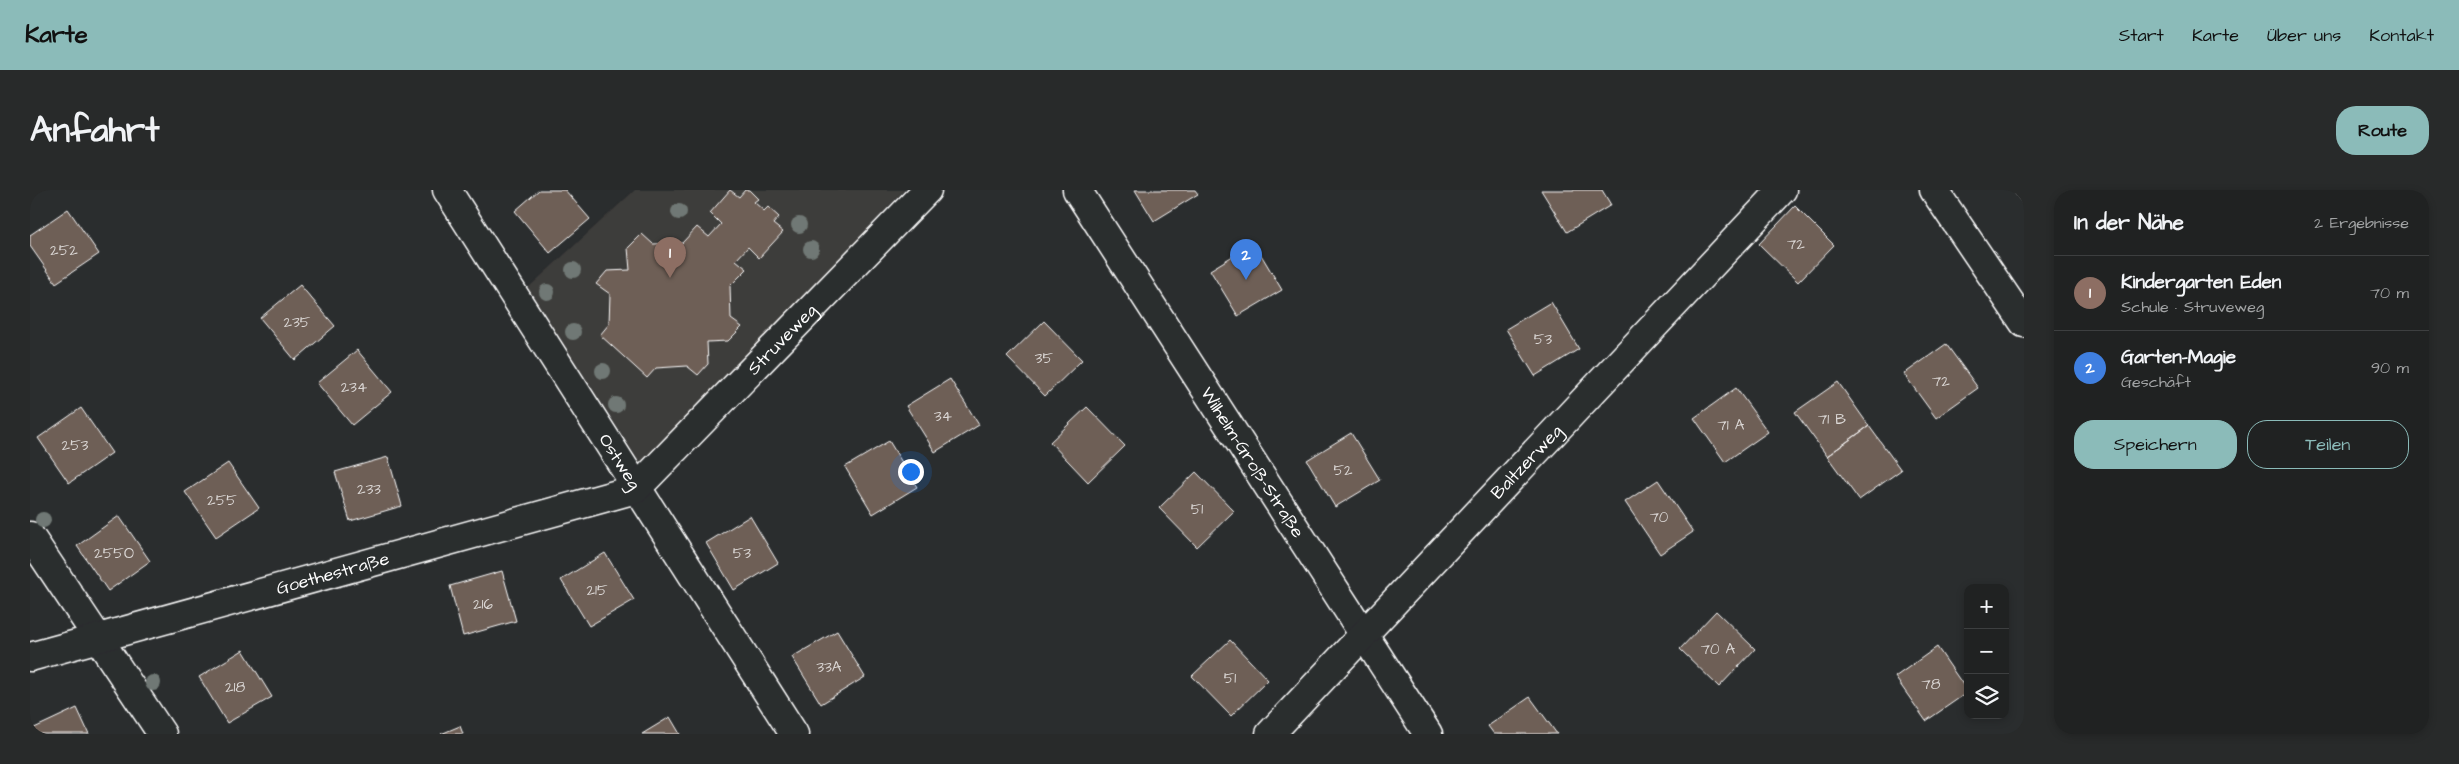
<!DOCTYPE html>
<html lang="de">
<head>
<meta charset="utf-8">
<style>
  :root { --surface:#202222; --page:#282a2a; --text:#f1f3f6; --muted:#a2a4a5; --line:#3d3f40; --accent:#8bbbb9 }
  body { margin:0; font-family:"Architects Daughter",sans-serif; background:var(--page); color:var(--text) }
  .controls { position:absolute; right:15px; bottom:15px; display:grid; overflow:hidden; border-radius:10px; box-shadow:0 2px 8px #0003 }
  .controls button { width:45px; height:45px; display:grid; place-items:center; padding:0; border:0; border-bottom:1px solid var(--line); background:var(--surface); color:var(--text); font:25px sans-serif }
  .you { position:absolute; left:880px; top:281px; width:18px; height:18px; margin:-12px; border:4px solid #fff; border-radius:50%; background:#1a73e8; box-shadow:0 0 0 8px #1a73e833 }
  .badge { display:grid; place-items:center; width:32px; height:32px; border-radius:50%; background:var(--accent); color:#fff; font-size:16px; font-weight:700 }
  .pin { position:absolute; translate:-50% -41px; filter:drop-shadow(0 1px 2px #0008) }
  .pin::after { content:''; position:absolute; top:26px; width:18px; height:15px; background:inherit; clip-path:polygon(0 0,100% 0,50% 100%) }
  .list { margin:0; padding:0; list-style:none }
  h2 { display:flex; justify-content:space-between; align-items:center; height:65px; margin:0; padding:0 20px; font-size:21px }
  h2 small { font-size:16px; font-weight:400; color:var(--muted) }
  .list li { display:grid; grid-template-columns:32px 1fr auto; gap:15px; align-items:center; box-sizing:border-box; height:75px; padding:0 20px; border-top:1px solid var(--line) }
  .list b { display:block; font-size:19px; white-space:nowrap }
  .list p { margin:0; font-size:16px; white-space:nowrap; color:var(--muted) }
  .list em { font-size:16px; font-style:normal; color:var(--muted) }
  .actions { display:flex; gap:10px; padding:15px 20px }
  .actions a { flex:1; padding:11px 0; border:1px solid var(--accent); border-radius:20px; text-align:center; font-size:18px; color:var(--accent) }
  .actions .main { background:var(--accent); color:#111 }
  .icon { flex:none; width:28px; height:28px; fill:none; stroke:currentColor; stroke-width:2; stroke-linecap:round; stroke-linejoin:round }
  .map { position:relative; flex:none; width:1994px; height:544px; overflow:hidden; border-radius:20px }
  header { display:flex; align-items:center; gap:30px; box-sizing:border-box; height:70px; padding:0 25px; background:var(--accent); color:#111 }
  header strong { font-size:24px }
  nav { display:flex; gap:28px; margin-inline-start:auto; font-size:18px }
  .intro { display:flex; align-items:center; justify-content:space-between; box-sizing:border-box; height:120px; padding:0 30px }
  h1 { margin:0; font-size:35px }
  .button { padding:12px 22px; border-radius:20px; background:var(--accent); color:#111; font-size:18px; font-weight:700 }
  main { display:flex; gap:30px; padding:0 30px }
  aside { flex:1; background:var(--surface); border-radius:20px; box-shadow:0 2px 8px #0003 }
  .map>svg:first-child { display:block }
  .built { fill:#3e3c3a }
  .building { fill:#6e5e56; stroke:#fff }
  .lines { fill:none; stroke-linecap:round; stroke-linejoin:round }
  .minor-casing { stroke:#fff; stroke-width:31 }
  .minor { stroke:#2a2d2e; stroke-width:28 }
  .tree { fill:#6f7874 }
  .labels { text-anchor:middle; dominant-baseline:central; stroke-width:4; stroke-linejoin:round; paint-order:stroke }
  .number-label { font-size:15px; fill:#dbd7d5 }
  .street-label { font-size:18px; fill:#fff; stroke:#2a2d2e }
</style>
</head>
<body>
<header>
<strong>Karte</strong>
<nav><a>Start</a><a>Karte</a><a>Über uns</a><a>Kontakt</a></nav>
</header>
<div class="intro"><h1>Anfahrt</h1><a class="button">Route</a></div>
<main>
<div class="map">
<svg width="1994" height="544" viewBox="0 0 1994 544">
  <rect width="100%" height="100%" fill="#2a2d2e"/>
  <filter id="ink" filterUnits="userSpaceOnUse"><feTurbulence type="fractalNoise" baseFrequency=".02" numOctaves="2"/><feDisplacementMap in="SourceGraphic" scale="10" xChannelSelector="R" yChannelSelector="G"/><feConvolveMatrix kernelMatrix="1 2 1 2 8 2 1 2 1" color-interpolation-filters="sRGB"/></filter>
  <g filter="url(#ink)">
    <path class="built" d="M605,0H874L626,265L612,276L498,98Z"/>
    <path class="building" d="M509,0H535L560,29L520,63L485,21Z
      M700,0L709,7L715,0H719L728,9L724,12L734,21L738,17L749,27L743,34L753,42L729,68L718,57L706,70L717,79L700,96L701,129L712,137L698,151L677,152L678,174L668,185L657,176L626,178L617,188L570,145L579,134L580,104L566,94L577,81L600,80L598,58L612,44L623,54L652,53L667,37L679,47L691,34L680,23Z
      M1105,0H1165L1168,4L1124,31Z
      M1511,0H1572L1581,15L1537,42Z
      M1987,0H1994V15L1984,2Z
      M1765,16L1804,55L1768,92L1729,54Z
      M38,19L69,64L26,93L0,56V45Z
      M1224,53L1252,100L1208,126L1180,80Z
      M270,95L305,136L265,170L230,128Z
      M1521,112L1549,159L1505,186L1476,139Z
      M1014,131L1052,170L1015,206L977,167Z
      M1916,154L1948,198L1906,228L1874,184Z
      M327,160L362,202L322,235L287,193Z
      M920,189L949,235L905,262L876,216Z
      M1808,192L1839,236L1797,266L1765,222Z
      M1706,198L1738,242L1695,272L1664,228Z
      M1057,217L1095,256L1058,292L1020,252Z
      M51,218L82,263L39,293L8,248Z
      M1839,236L1871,280L1829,310L1797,266Z
      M1321,243L1350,290L1305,317L1277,270Z
      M859,251L887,297L843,324L815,277Z
      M358,267L372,316L320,331L305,282Z
      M198,273L229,318L186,347L155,302Z
      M1166,282L1204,321L1167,357L1129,318Z
      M1628,290L1663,342L1630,364L1595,312Z
      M89,326L120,371L78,401L47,356Z
      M720,326L748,373L704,400L676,353Z
      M575,363L604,410L559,436L531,390Z
      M472,381L486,431L433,446L420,396Z
      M1686,421L1725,459L1689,497L1650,459Z
      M807,441L835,487L791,514L762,467Z
      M1200,450L1238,490L1201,526L1162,486Z
      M1907,457L1938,502L1896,531L1865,487Z
      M213,460L242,507L197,533L169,487Z
      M1500,507L1527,544H1464L1458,536Z
      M47,518L59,544H0V540Z
      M640,527L650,544H612Z
      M430,536L433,544H411Z"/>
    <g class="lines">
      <defs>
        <g id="minor">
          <path id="s1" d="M417,0L764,544"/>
          <path id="s2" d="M1047,0L1398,544"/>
          <path d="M1904,0L1994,133"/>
          <path d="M0,346L132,544"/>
          <path id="s3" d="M0,467L606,299L897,0"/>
          <path id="s4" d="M1240,544L1752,0"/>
        </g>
      </defs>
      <use href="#minor" class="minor-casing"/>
      <use href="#minor" class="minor"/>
    </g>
    <g class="tree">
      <circle cx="649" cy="22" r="8"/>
      <circle cx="769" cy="35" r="8"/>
      <circle cx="781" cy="59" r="8"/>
      <circle cx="543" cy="80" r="8"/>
      <circle cx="517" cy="102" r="8"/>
      <circle cx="543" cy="142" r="8"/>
      <circle cx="573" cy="181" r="8"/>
      <circle cx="586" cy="215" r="8"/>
      <circle cx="13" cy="330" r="8"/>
      <circle cx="123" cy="493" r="8"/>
    </g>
  </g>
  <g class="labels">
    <g class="number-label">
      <text x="1766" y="54">72</text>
      <text x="34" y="60">252</text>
      <text x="267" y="132">235</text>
      <text x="1513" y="149">53</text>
      <text x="1014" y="168">35</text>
      <text x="1911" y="191">72</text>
      <text x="324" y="197">234</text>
      <text x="913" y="226">34</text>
      <text x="1802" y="229">71 B</text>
      <text x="1701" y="235">71 A</text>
      <text x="45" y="255">253</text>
      <text x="1313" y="280">52</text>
      <text x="339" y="299">233</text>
      <text x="192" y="310">255</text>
      <text x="1167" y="319">51</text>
      <text x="1629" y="327">70</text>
      <text x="84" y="363">255O</text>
      <text x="712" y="363">53</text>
      <text x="567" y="400">215</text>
      <text x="453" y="414">216</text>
      <text x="1688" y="459">70 A</text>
      <text x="799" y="477">33A</text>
      <text x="1200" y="488">51</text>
      <text x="1901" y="494">78</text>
      <text x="205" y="497">218</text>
    </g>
    <g class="street-label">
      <text stroke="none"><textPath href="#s3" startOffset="838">Struveweg</textPath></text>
      <text stroke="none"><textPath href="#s2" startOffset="324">Wilhelm-Groß-Straße</textPath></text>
      <text stroke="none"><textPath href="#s4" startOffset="374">Baltzerweg</textPath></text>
      <text stroke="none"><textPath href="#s1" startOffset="322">Ostweg</textPath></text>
      <text stroke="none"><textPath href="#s3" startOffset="314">Goethestraße</textPath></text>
    </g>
  </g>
</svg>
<div class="controls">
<button>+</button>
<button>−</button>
<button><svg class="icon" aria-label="layers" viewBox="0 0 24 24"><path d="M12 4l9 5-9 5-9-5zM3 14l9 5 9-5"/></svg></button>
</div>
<div class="you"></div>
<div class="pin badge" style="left:640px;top:88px;background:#8d6e63">1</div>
<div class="pin badge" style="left:1216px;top:90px;background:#3f7fe0">2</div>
</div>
<aside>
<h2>In der Nähe<small>2 Ergebnisse</small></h2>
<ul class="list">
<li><span class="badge" style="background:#8d6e63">1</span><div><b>Kindergarten Eden</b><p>Schule · Struveweg</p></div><em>70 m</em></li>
<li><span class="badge" style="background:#3f7fe0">2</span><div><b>Garten-Magie</b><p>Geschäft</p></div><em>90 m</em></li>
</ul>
<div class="actions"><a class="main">Speichern</a><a>Teilen</a></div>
</aside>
</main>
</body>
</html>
